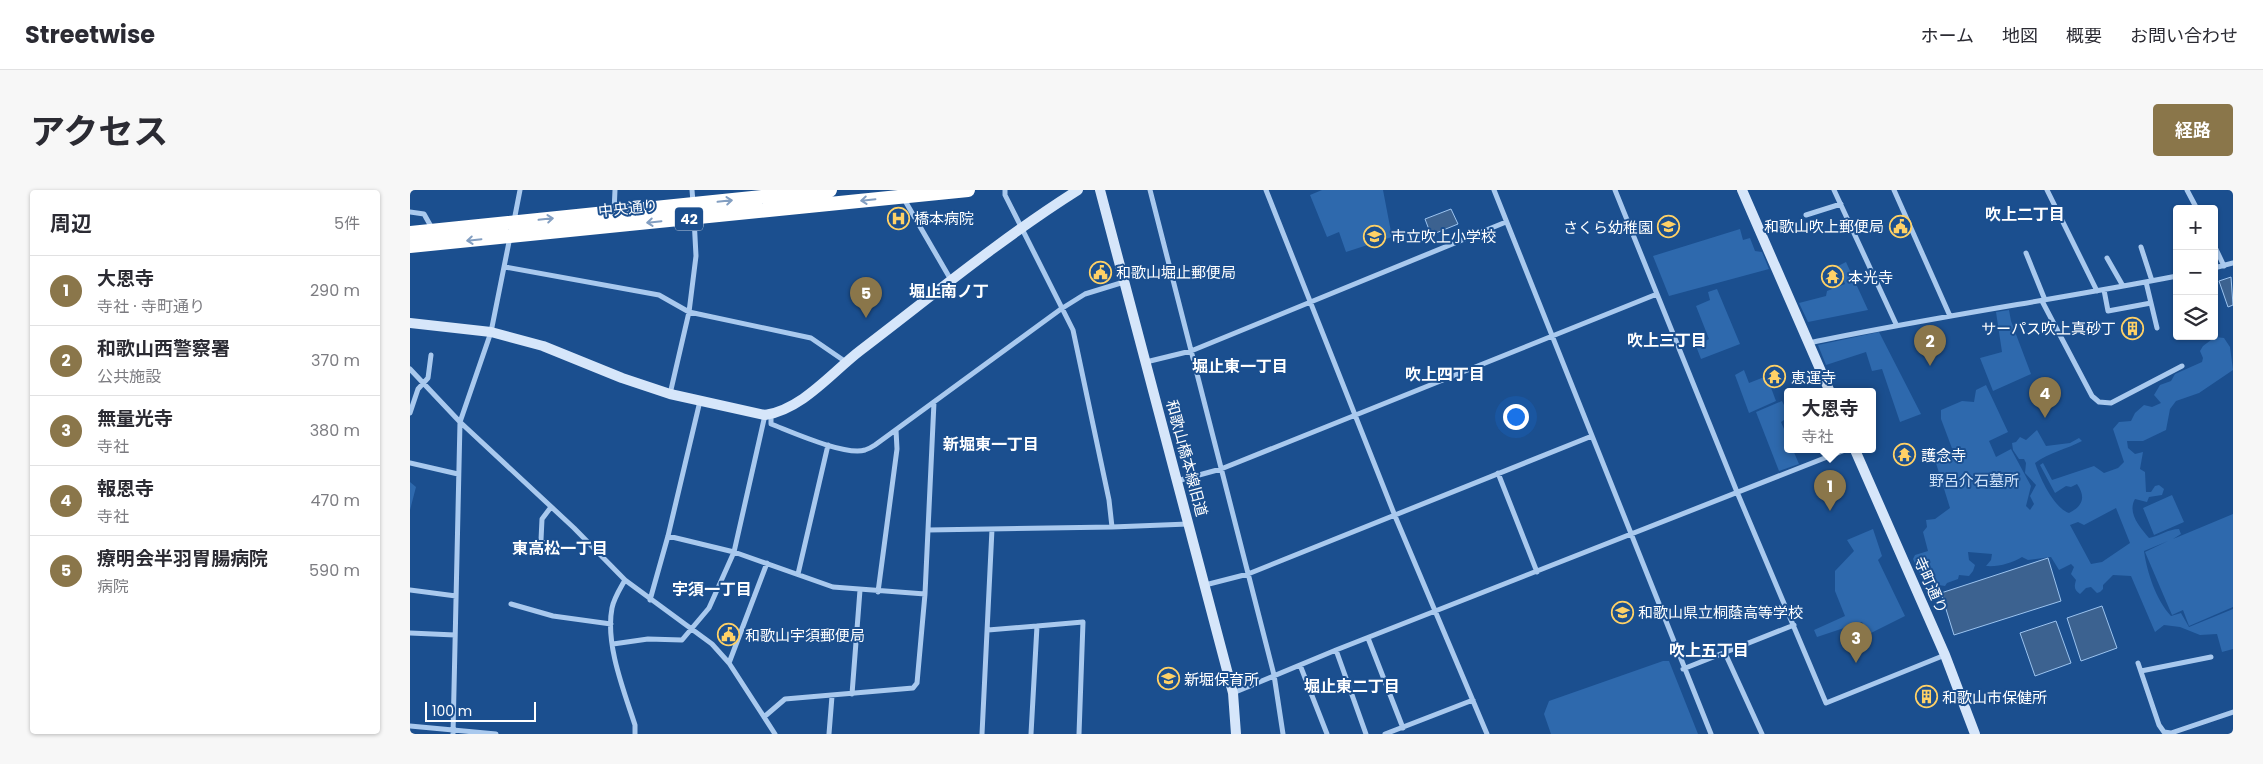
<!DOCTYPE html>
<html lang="ja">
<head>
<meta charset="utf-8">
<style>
  :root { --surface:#fff; --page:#f7f7f7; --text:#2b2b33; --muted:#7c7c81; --line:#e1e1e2; --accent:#8a764a }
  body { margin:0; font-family:Poppins,"Noto Sans JP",sans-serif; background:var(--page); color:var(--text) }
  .controls { position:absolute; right:15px; top:15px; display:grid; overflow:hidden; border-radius:5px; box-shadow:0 1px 4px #0004 }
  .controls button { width:45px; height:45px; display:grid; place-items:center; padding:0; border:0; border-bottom:1px solid var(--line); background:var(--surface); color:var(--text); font:25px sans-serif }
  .scale { position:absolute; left:15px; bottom:12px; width:111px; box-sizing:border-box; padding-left:5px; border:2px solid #fff; border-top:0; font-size:14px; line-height:18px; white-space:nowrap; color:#fff; -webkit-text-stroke:4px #1b4f8f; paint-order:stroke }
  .you { position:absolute; left:1105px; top:226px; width:18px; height:18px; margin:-12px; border:4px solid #fff; border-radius:50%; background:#1a73e8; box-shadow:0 0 0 8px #1a73e833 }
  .badge { display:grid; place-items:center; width:32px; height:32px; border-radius:50%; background:var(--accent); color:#fff; font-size:16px; font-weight:700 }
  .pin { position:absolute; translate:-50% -41px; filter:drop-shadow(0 1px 2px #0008) }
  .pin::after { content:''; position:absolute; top:26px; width:18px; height:15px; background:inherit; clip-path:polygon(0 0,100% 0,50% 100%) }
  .popup { position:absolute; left:1374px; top:198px; width:92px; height:65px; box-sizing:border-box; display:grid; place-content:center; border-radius:5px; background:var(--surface); filter:drop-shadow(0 1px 4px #0005); font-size:16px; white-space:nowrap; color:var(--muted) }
  .popup b { font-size:19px; color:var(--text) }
  .popup::after { content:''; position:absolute; left:50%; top:100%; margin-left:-10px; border:10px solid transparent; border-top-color:var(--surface) }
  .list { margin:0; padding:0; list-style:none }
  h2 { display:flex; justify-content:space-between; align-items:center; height:65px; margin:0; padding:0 20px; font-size:21px }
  h2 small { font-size:16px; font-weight:400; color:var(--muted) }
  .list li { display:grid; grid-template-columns:32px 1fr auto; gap:15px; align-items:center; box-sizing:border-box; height:70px; padding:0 20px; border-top:1px solid var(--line) }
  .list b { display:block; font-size:19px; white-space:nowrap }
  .list p { margin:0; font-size:16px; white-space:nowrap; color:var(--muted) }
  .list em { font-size:16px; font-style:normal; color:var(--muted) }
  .icon { flex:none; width:28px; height:28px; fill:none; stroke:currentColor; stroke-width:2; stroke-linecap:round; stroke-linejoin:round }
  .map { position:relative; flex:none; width:1823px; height:544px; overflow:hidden; border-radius:5px }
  header { display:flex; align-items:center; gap:30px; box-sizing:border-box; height:70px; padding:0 25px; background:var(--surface); border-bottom:1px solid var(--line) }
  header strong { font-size:24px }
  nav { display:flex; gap:28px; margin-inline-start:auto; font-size:18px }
  .intro { display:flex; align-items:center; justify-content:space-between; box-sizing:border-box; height:120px; padding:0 30px }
  h1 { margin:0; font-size:35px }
  .button { padding:12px 22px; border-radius:5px; background:var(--accent); color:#fff; font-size:18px; font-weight:700 }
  main { display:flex; gap:30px; padding:0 30px }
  aside { flex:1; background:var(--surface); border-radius:5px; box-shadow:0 1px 4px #0004 }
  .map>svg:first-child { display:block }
  .green { fill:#2e69ad; fill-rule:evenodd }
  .water { fill:#3c6290; stroke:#9cc4f0 }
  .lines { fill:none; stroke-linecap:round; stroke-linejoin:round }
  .street { stroke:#a9c9ee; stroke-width:5 }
  .secondary { stroke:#d6e6fa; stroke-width:10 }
  .highway { stroke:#fff; stroke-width:14 }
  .oneway { stroke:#829ec1 }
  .labels { text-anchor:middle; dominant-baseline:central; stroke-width:4; stroke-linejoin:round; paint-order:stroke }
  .shield { fill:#1b4f8f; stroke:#bbcadd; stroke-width:1 }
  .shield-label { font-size:14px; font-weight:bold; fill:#fff }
  .street-label { font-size:15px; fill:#fff; stroke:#1b4f8f }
  .poi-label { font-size:15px; fill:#fff; stroke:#1b4f8f; text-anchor:start }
  .park-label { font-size:15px; fill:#cfe3fa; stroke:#1b4f8f }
  .neighbourhood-label { font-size:16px; font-weight:bold; fill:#fff; stroke:#1b4f8f }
</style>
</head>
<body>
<header>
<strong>Streetwise</strong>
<nav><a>ホーム</a><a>地図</a><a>概要</a><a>お問い合わせ</a></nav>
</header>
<div class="intro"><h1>アクセス</h1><a class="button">経路</a></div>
<main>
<aside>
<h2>周辺<small>5件</small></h2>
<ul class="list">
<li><span class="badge">1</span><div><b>大恩寺</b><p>寺社 · 寺町通り</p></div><em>290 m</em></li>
<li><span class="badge">2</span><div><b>和歌山西警察署</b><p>公共施設</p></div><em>370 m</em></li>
<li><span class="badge">3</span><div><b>無量光寺</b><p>寺社</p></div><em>380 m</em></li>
<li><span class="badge">4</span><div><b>報恩寺</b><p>寺社</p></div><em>470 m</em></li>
<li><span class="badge">5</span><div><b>療明会半羽胃腸病院</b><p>病院</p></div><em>590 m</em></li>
</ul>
</aside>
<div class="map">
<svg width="1823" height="544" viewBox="0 0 1823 544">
  <rect width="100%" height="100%" fill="#1b4f8f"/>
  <path class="green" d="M912,0H973L982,47L936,62L929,42L917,47L900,5Z
    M1330,39L1333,50L1340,48L1345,61L1352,62L1359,79L1259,106L1243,66Z
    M1436,72L1458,120L1398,132L1389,113L1416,106L1417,101L1435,94L1428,76Z
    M1307,99L1330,154L1291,169L1286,156L1299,149L1286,116L1300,110L1298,102Z
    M1599,120L1601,131L1621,184L1583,201L1570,168L1592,162L1586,122Z
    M1469,142L1511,224L1490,232L1472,179L1462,181L1456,162L1416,175L1408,155Z
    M1805,147L1814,148L1820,157L1823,180L1789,203L1766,211L1760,219L1756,240L1733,251H1717L1718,258L1725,264L1733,262L1730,279L1735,282L1736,302H1741L1745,296L1749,295L1754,299L1752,305L1739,307L1737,312L1725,309C1717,323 1730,337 1739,348C1750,346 1758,339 1769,339L1771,344L1763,349L1823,324V417L1779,436L1773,420L1762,425L1735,362L1758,351L1734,361C1737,382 1746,410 1761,426L1771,423L1779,437L1823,419V459L1812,462L1807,444L1790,445L1770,437L1754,435L1745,442L1721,386L1703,385L1693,395V399L1690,402L1687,403L1681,397L1676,398L1670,404C1664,400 1664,397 1666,390L1661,384L1664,377L1661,374L1649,380L1641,367L1618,370L1612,367C1602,373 1589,377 1576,376L1581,370L1582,364L1558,362L1559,370L1565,375L1563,381L1559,386L1549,385L1548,389L1537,393L1535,396L1522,394L1516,397L1503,369L1505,365L1518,361L1513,342L1517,337L1516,330L1525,329L1540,318L1525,270L1543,261L1531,229V220L1552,211L1564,212L1566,200L1576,195L1598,242L1579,251L1586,267L1601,259L1621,296L1616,316L1620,320L1624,314L1620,306L1626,295L1615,283L1616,273L1614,269H1609L1603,260L1602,253L1606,252L1610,247L1616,250L1627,240L1636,256L1660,253L1669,248L1672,251C1657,259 1638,263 1625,273C1630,288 1644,318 1659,323C1673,316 1676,307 1667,294L1661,297L1656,296L1645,303L1630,275L1633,273L1642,290L1684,276L1694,283L1708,278L1714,272L1703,239L1709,232L1721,231L1725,223L1734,215L1742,217L1751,213L1744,205L1750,195L1761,191L1765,184L1792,172L1793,168L1790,161L1793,156ZM1706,318L1720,353L1692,372L1681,374L1660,335L1668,332L1674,335Z
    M1334,180L1339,193L1367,182L1371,191L1360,195L1366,211L1339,223L1325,185Z
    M1372,211L1377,221V228L1371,232L1377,246L1378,260H1383L1389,274L1369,281L1346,222Z
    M0,292L6,297L0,320Z
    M1762,305L1774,332L1744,345L1733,318Z
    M1463,339L1472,366L1468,370L1495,426L1459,444L1452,432L1407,447L1404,440L1435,426L1425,401V381L1444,361L1437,350Z
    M1253,471H1259L1288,544H1141L1134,524L1139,511Z"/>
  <path class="water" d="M1041,19L1048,34L1021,45L1015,29Z
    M1821,87L1823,115L1818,117L1809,91Z
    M1638,368L1651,411L1544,445L1531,403Z
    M1692,416L1707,458L1671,471L1657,428Z
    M1646,431L1661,473L1625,486L1610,443Z"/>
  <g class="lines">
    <path class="street" d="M282,0L283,12
      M595,0V5L663,140L699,310L702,337
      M740,0L864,485L873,544
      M856,0L985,326L1077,544
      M1084,0L1301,544
      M1205,0L1327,302L1416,513L1535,465
      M1424,0L1486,134
      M1484,0L1540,126
      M1637,0L1687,101
      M1777,0L1787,19
      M494,9L541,90
      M0,22L14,24L23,40
      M204,22L205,0
      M1396,25L1431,14
      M104,31L110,0
      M1804,55L1814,76
      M1731,57L1742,91
      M1616,63L1635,110
      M1697,68L1713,96
      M95,77L249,105L279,122L401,148L436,172
      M1804,78L1823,73
      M1736,92L1747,138
      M1694,100L1698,121L1741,113
      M1632,111L1682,206L1689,212L1701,213L1772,176
      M1399,153C1521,127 1644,110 1767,86
      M736,172L781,161L1096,32
      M0,179L50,232L164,338L215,390L302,454L319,473L365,544
      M260,204L279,122L286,66L284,28
      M0,223L8,199L18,188L21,165
      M361,224V234C382,242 435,266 455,260C458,259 462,257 465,255L651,119L675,104L714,92
      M0,273L48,284
      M1088,283L1127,382
      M767,291L811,279L1247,104
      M518,340L702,337L778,334
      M258,346L324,362L423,397L515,404
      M138,357L131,350L132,329L141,317
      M388,384L418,255
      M215,390C210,399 204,408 202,418C195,454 214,501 225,535V544
      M795,395L838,384L1182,246
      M0,400L46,406
      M468,402L487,259L486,240
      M240,410L258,346L290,211
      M101,414L143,426L201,434
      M627,436L673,432L669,544
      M578,440L627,436L621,544
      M0,443L45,445
      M958,448L993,538
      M203,454L238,449L272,450L299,418L324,362L355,225
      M926,460L956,544
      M1315,463L1352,544
      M319,473L357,373
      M1728,473L1749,535L1754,542L1761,543L1823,522
      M890,475L917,544
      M1273,479L1384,435
      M1731,481L1801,467
      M823,503L926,460L1435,260
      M442,504L450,400
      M354,527L375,509L503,498L507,493L515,404L524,212
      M0,536L86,544
      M43,544L50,232L81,142L100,47
      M419,544L422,506
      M572,544L582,339
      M975,544L1063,510"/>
    <path class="secondary" d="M690,0L823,503L826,544
      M1332,0L1420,202
      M0,133L81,142L133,156L212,188L260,204L355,225C393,219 422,182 451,160C523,105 592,48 668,0
      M1445,260L1535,465L1565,544"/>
    <path class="highway" d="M0,43L420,0
      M0,56L558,0"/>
  </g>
  <defs><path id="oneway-shaft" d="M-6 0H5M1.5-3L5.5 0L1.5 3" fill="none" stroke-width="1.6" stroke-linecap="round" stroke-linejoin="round" transform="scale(1.25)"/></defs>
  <g class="oneway">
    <use href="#oneway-shaft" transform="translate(458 10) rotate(174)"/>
    <use href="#oneway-shaft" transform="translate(315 11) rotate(-6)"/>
    <use href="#oneway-shaft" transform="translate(136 29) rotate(-6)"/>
    <use href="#oneway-shaft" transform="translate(244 32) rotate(174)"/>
    <use href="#oneway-shaft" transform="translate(64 50) rotate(174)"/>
  </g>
  <defs>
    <symbol id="hospital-ring" viewBox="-11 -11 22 22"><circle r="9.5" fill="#1b4f8f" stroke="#ffd166" stroke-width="1.5"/><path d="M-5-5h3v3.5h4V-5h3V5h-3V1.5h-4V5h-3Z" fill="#ffd166"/></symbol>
    <symbol id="civic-ring" viewBox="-11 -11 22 22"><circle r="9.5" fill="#1b4f8f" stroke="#ffd166" stroke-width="1.5"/><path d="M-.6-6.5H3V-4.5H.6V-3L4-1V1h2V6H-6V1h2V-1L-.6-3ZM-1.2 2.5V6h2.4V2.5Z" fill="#ffd166"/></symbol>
    <symbol id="school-ring" viewBox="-11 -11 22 22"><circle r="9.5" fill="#1b4f8f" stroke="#ffd166" stroke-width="1.5"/><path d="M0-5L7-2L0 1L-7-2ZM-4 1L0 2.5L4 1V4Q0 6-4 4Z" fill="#ffd166"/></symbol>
    <symbol id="temple-ring" viewBox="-11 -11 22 22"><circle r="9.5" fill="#1b4f8f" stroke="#ffd166" stroke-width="1.5"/><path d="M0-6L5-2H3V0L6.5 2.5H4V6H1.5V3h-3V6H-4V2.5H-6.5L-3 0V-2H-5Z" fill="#ffd166"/></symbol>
    <symbol id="building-ring" viewBox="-11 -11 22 22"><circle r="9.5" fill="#1b4f8f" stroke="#ffd166" stroke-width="1.5"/><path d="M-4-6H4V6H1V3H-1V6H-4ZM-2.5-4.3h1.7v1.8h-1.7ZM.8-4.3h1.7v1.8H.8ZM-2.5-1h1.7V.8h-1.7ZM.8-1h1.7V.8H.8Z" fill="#ffd166"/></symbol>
  </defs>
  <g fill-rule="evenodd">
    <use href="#hospital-ring" x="476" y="16" width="25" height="25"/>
    <use href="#civic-ring" x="1478" y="24" width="25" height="25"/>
    <use href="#school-ring" x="1246" y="24" width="25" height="25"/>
    <use href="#school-ring" x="952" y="34" width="25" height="25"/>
    <use href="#civic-ring" x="678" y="70" width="25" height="25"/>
    <use href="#temple-ring" x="1410" y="74" width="25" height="25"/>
    <use href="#building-ring" x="1710" y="126" width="25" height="25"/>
    <use href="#temple-ring" x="1352" y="174" width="25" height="25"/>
    <use href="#temple-ring" x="1482" y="252" width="25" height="25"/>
    <use href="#school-ring" x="1200" y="410" width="25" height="25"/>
    <use href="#civic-ring" x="306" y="432" width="25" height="25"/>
    <use href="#school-ring" x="746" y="476" width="25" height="25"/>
    <use href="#building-ring" x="1504" y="494" width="25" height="25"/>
  </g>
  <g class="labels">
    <rect class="shield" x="265" y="17.5" width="28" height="23" rx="4"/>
    <g class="shield-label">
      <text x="279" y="29">42</text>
    </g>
    <g class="street-label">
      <text transform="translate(218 18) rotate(-6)">中央通り</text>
      <text transform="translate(777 268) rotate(75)">和歌山橋本線旧道</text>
      <text transform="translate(1521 395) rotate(66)">寺町通り</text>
    </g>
    <g class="poi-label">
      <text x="504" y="28">橋本病院</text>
      <text x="1474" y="36" text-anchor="end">和歌山吹上郵便局</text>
      <text x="1243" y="37" text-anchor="end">さくら幼稚園</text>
      <text x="981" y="46">市立吹上小学校</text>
      <text x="706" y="82">和歌山堀止郵便局</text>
      <text x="1438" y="87">本光寺</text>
      <text x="1706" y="138" text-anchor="end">サーパス吹上真砂丁</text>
      <text x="1381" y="187">恵運寺</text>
      <text x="1511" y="265">護念寺</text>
      <text x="1228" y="422">和歌山県立桐蔭高等学校</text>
      <text x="335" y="445">和歌山宇須郵便局</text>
      <text x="774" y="489">新堀保育所</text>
      <text x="1532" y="507">和歌山市保健所</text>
    </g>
    <g class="park-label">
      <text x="1564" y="290">野呂介石墓所</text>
    </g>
    <g class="neighbourhood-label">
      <text x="1615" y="24">吹上二丁目</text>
      <text x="539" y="101">堀止南ノ丁</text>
      <text x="1257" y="150">吹上三丁目</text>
      <text x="830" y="176">堀止東一丁目</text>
      <text x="1035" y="184">吹上四丁目</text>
      <text x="581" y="254">新堀東一丁目</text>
      <text x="150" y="358">東高松一丁目</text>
      <text x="302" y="399">宇須一丁目</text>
      <text x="1299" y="460">吹上五丁目</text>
      <text x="942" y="496">堀止東二丁目</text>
    </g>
  </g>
</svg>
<div class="controls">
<button>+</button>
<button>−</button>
<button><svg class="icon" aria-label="layers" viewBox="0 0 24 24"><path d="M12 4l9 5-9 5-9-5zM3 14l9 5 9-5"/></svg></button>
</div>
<div class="scale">100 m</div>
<div class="you"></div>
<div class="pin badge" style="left:1420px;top:321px">1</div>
<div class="popup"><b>大恩寺</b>寺社</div>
<div class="pin badge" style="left:1520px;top:176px">2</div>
<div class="pin badge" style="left:1446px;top:473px">3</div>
<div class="pin badge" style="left:1635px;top:228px">4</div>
<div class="pin badge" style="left:456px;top:128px">5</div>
</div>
</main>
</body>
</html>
